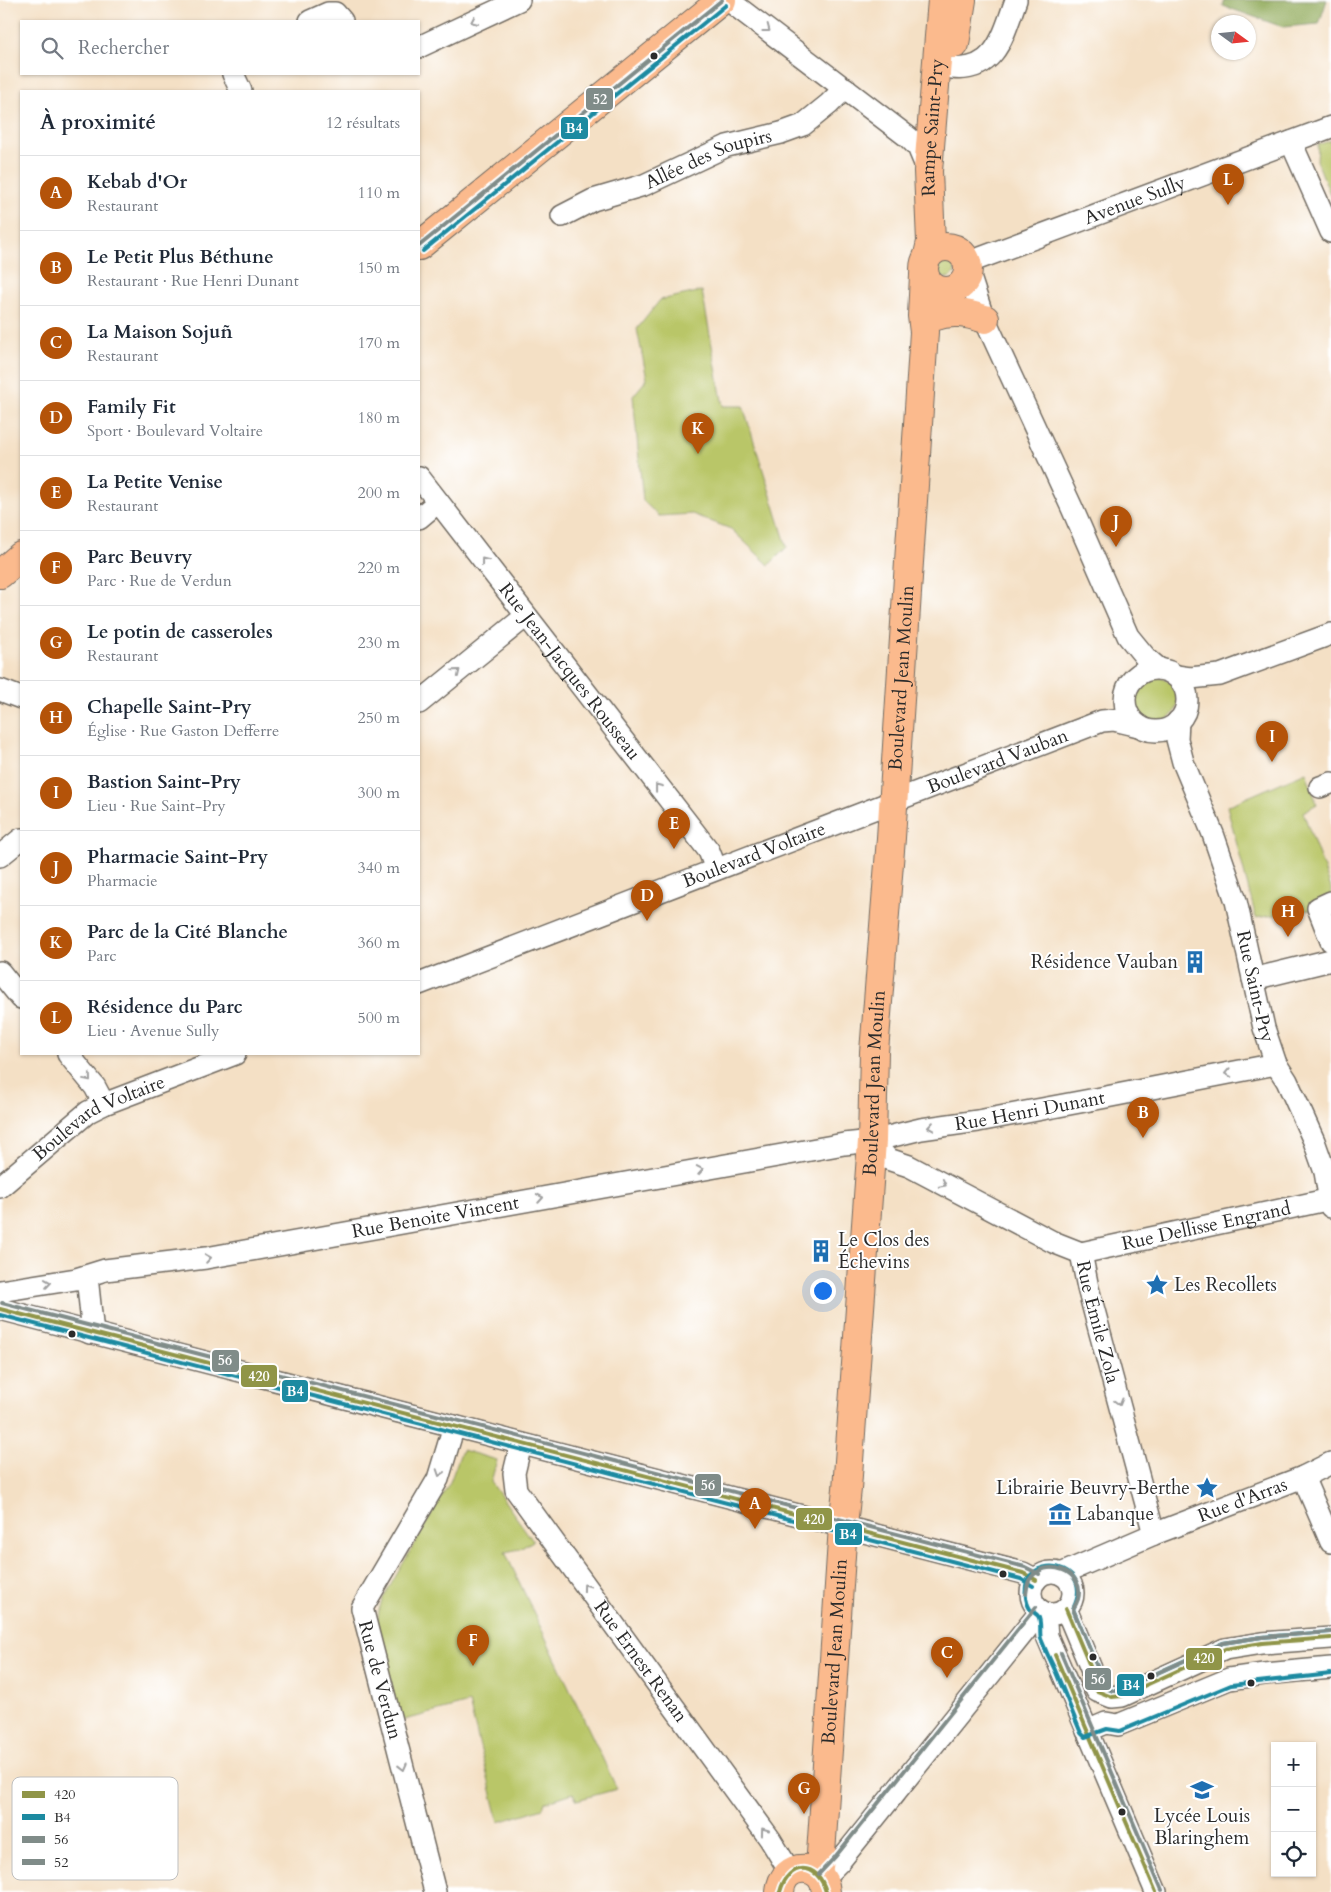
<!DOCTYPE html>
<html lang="fr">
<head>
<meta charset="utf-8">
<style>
  :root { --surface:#fff; --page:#f2f2f3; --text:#1f2937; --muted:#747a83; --line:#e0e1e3; --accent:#b45309 }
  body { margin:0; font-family:Cardo,serif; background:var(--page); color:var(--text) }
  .controls { position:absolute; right:15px; bottom:15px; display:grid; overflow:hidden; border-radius:0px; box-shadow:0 1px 4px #0004 }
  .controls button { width:45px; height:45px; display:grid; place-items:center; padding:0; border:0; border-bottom:1px solid var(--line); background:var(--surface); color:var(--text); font:25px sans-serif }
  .compass { position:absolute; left:1211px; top:15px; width:45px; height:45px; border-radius:50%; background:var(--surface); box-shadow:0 1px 4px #0004; rotate:105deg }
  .you { position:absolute; left:822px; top:1290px; width:18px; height:18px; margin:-12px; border:4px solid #fff; border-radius:50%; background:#1a73e8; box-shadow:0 0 0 8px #1a73e833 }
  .badge { display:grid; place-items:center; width:32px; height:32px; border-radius:50%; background:var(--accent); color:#fff; font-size:16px; font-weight:700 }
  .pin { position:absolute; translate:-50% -41px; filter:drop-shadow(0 1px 2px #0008) }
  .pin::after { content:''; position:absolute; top:26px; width:18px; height:15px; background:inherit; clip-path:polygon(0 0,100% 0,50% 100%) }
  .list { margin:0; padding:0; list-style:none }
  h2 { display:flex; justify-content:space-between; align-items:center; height:65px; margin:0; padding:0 20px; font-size:21px }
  h2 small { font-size:16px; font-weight:400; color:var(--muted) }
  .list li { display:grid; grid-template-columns:32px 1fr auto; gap:15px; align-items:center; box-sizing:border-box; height:75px; padding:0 20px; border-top:1px solid var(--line) }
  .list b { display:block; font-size:19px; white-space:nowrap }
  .list p { margin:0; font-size:16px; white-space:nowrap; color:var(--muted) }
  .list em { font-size:16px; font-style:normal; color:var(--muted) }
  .icon { flex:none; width:28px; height:28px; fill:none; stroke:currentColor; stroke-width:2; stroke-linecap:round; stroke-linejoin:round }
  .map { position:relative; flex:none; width:1331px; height:1892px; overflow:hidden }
  .search { position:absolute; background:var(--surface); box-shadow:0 1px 4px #0004; left:20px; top:20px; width:400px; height:55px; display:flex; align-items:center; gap:12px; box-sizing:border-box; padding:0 18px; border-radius:0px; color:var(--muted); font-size:19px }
  .panel { position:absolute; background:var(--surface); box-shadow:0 1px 4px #0004; left:20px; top:90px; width:400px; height:965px; border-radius:0px }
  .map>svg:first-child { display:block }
  .green { fill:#b9c668; stroke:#72784a }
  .forest { fill:#92ab5c; stroke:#5e6b44 }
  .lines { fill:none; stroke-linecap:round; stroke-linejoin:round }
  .minor-casing { stroke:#716a61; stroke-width:24 }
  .major-casing { stroke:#716a61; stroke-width:30 }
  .minor { stroke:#fff; stroke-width:21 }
  .major { stroke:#fbba8d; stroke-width:28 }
  .bus-1-casing { stroke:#fff; stroke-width:8 }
  .bus-2-casing { stroke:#fff; stroke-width:8 }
  .bus-3-casing { stroke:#fff; stroke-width:8 }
  .bus-4-casing { stroke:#fff; stroke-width:8 }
  .bus-1 { stroke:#909548; stroke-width:4 }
  .bus-2 { stroke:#1c8aa1; stroke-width:4 }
  .bus-3 { stroke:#808c89; stroke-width:4 }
  .bus-4 { stroke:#808c89; stroke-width:4 }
  .oneway { stroke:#a0a0a0 }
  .bus-dot { fill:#2b2b2b; stroke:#fff; stroke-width:2 }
  .labels { text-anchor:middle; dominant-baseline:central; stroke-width:4; stroke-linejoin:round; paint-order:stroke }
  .street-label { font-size:19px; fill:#2b2b2b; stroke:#fff }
  .poi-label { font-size:19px; fill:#2b2b2b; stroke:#fff; text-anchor:start }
  .key { fill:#fff; stroke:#bfbfbf; stroke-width:1 }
  .key-label { font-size:14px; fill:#2b2b2b }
  .line-badge { stroke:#fff; stroke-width:2 }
  .badge-label { font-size:14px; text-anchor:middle; font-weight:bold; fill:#fff }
</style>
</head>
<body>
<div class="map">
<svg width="1331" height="1892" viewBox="0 0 1331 1892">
  <rect width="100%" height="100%" fill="#fff"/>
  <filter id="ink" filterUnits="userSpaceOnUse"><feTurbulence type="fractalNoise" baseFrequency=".02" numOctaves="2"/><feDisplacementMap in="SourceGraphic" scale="10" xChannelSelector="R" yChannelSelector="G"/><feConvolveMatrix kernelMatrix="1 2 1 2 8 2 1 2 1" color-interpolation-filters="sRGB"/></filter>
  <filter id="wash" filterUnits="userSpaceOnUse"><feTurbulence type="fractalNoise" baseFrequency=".0096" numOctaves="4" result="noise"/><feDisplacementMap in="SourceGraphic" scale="20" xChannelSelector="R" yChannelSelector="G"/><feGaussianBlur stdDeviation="1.12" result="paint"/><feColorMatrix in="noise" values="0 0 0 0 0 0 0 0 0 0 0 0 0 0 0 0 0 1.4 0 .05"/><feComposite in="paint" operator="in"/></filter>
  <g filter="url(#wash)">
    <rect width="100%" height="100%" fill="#f4e0c5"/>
    <path class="green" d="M1331,140V197L1317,161L1318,145Z
      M937 269a9 9 0 1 1 18 0a9 9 0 1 1-18 0Z
      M702,291L723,406H743L787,547L769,565L731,529L692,514L659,516L643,501L633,396L647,379L637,329L660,300Z
      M1151,677C1168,676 1183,688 1177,706C1163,747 1103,696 1151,677Z
      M1306,772L1317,804L1303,812L1331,888V902L1318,908L1256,918L1227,806Z
      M462,1450L497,1460L491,1482L533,1541L520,1549L505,1552L617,1789L577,1800L573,1793L545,1802L543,1808L499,1822L469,1703L401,1721L376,1629L379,1610L382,1600L450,1482Z"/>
    <path class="forest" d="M1225,0H1327L1319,24L1283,27L1223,6Z"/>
  </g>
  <g filter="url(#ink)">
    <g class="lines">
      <defs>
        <g id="minor">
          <path d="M728,0L908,137L918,147L928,171"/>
          <path d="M310,21L328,13H335L342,21"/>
          <path d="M419,47L519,0"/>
          <path d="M952,68C996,73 1004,33 1016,0"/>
          <path d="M233,74L241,91"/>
          <path d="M1291,142L1331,232"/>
          <path id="s1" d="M562,216L593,200L644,185L727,146L781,133L803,125L829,104L845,88"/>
          <path id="s2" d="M967,263L1331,127"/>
          <path d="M968,271L981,311L1072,508L1128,636L1146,658L1159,669"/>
          <path id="s3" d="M419,477L709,851L716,869"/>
          <path d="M419,518L438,502"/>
          <circle cx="1156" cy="700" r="31"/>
          <path d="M1176,676L1190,678L1220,675L1331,634"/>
          <path d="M0,690L21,698"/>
          <path d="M419,703L526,616"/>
          <path id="s4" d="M1178,721L1177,739L1183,762L1213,834L1236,901L1264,1028L1276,1064L1287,1081L1314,1141L1325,1172L1331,1207"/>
          <path d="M1320,787L1331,783"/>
          <path d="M0,856L21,839"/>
          <path d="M1331,902L1318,908L1331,941"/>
          <path d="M0,972L21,998"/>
          <path d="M1253,979L1331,960"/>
          <path id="s5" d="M419,984L1102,721L1114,720L1139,726"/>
          <path d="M68,1054L95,1087L104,1104"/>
          <path d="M872,1141L888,1159L909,1166L1053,1242L1081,1253"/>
          <path id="s6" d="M0,1187L88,1112L104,1104L235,1054"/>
          <path id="s7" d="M1081,1253L1088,1288L1154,1534"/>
          <path id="s8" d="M1081,1253L1331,1199"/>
          <path d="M87,1276L92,1324L90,1333"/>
          <path id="s9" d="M0,1291L76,1279L105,1270L206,1258L844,1144L872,1141L921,1129L978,1121L1101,1098L1276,1064"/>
          <path d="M0,1309L1023,1573L1036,1580"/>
          <path id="s10" d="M521,1444L514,1473L516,1490L770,1839L790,1872"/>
          <path d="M1303,1477L1331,1542"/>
          <circle cx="1052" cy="1593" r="21"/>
          <path id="s11" d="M1061,1574L1154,1534L1303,1477L1331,1463"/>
          <path d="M1066,1609L1092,1671V1681L1097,1691L1112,1697L1122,1696L1225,1649L1262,1643L1331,1638"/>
          <path d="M1045,1613L1047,1636L1156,1892"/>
          <path d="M1087,1731L1106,1723L1118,1725L1229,1679L1264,1674L1331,1668"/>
          <path d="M823,1878L840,1861L1041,1611"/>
          <path d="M435,1892L362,1608L438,1479L454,1426"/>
        </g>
        <g id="major">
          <path d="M955,44L962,0"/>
          <path d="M419,246L722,0"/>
          <circle cx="946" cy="269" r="22"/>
          <path id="s12" d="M928,255L931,242L928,171L942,0"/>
          <path d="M933,317C952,310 966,313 985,319"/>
          <path d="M0,574L21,556"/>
          <path id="s13" d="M818,1873L821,1854L843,1526L847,1489L872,1141L874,1052L891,838L924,332L922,316L924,275"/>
          <path d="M780,1892C782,1861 824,1861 826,1892"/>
        </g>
      </defs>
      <use href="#minor" class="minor-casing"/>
      <use href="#major" class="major-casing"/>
      <use href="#minor" class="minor"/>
      <use href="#major" class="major"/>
      <defs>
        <path id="bus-1" d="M0,1309L1023,1573L1036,1580
          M1066,1609L1092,1671V1681L1097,1691L1112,1697L1122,1696L1225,1649L1262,1643L1331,1638
          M1055,1655L1156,1892
          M780,1892C788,1861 818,1861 826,1892"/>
        <path id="bus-2" d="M423,251L726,5
          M0,1315L1021,1579L1033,1586
          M1331,1632L1262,1637L1223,1643L1120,1690L1113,1691L1102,1686L1098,1680V1669L1073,1609C1094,1568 1042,1554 1028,1579C1024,1588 1025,1601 1030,1609C1032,1612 1036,1613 1038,1616C1042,1621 1039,1632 1041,1639C1045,1649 1050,1660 1055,1670C1064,1691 1072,1712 1081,1733L1085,1737L1107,1729L1120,1731L1231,1685L1331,1674"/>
        <path id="bus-3" d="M2,1303L1025,1567L1039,1574
          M1026,1594C1027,1589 1027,1583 1030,1579C1045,1556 1086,1571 1078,1599C1077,1602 1075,1606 1073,1609L1098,1669V1680L1102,1686L1113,1691L1120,1690L1223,1643L1262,1637L1331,1632
          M1061,1653L1162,1890
          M819,1874L835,1857L1036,1607"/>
        <path id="bus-4" d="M419,246L722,0"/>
      </defs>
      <use href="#bus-1" class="bus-1-casing"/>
      <use href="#bus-2" class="bus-2-casing"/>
      <use href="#bus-3" class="bus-3-casing"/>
      <use href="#bus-4" class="bus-4-casing"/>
      <use href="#bus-1" class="bus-1"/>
      <use href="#bus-2" class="bus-2"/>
      <use href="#bus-3" class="bus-3"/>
      <use href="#bus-4" class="bus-4"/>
    </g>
    <defs><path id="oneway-chevron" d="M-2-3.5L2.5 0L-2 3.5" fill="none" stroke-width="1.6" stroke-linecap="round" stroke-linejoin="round" transform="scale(1.25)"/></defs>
    <g class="oneway">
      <use href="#oneway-chevron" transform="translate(474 21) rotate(155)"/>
      <use href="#oneway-chevron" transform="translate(767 29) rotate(37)"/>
      <use href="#oneway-chevron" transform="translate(484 561) rotate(-128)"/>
      <use href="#oneway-chevron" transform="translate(457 672) rotate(-39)"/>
      <use href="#oneway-chevron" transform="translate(658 787) rotate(-128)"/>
      <use href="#oneway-chevron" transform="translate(1228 1073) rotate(169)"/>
      <use href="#oneway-chevron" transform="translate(88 1078) rotate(50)"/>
      <use href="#oneway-chevron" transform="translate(931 1127) rotate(172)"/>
      <use href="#oneway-chevron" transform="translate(700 1170) rotate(-10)"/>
      <use href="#oneway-chevron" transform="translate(943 1184) rotate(28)"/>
      <use href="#oneway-chevron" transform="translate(540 1198) rotate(-10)"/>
      <use href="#oneway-chevron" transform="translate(208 1258) rotate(-9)"/>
      <use href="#oneway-chevron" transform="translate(48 1283) rotate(-8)"/>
      <use href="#oneway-chevron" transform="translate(1119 1402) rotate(75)"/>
      <use href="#oneway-chevron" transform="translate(440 1473) rotate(109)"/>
      <use href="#oneway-chevron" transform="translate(586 1587) rotate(-126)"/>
      <use href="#oneway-chevron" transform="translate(403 1767) rotate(76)"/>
      <use href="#oneway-chevron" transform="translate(764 1831) rotate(-126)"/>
    </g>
  </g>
  <defs>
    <symbol id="building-bare" viewBox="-9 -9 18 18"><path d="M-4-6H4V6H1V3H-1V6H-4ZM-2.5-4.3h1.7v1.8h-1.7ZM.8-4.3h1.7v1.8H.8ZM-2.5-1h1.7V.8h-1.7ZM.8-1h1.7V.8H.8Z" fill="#1f6fb2" stroke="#fff" stroke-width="2.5" paint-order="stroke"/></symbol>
    <symbol id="sight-bare" viewBox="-9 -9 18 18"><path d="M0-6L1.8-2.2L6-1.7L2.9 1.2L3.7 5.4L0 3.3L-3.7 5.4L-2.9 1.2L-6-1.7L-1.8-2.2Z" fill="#1f6fb2" stroke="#fff" stroke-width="2.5" paint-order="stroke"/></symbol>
    <symbol id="museum-bare" viewBox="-9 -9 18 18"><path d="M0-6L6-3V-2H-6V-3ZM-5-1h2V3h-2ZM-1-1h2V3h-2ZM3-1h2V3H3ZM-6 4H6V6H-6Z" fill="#1f6fb2" stroke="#fff" stroke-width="2.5" paint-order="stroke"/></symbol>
    <symbol id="school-bare" viewBox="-9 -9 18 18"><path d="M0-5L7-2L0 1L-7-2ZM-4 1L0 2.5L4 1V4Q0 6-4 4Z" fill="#1f6fb2" stroke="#fff" stroke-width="2.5" paint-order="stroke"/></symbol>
  </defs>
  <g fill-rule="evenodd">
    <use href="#building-bare" x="1179" y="946" width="32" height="32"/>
    <use href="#building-bare" x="805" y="1235" width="32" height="32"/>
    <use href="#sight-bare" x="1141" y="1269" width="32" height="32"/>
    <use href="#sight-bare" x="1191" y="1472" width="32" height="32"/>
    <use href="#museum-bare" x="1044" y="1498" width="32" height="32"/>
    <use href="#school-bare" x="1186" y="1774" width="32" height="32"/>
  </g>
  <g class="bus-dot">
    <circle cx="654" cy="56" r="4.5"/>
    <circle cx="72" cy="1334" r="4.5"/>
    <circle cx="1003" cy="1574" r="4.5"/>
    <circle cx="1093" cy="1657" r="4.5"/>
    <circle cx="1151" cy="1676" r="4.5"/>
    <circle cx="1251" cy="1683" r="4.5"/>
    <circle cx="1122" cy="1812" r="4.5"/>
  </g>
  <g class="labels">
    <g class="street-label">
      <text stroke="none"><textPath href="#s12" startOffset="128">Rampe Saint-Pry</textPath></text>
      <text stroke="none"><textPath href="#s1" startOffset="158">Allée des Soupirs</textPath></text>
      <text stroke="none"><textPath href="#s2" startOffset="179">Avenue Sully</textPath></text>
      <text stroke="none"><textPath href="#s3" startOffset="246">Rue Jean-Jacques Rousseau</textPath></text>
      <text stroke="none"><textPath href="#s13" startOffset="1198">Boulevard Jean Moulin</textPath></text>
      <text stroke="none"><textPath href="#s5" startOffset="620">Boulevard Vauban</textPath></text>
      <text stroke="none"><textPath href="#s5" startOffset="359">Boulevard Voltaire</textPath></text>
      <text stroke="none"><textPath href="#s4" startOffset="278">Rue Saint-Pry</textPath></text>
      <text stroke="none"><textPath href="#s13" startOffset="792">Boulevard Jean Moulin</textPath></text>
      <text stroke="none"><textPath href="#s9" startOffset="1046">Rue Henri Dunant</textPath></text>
      <text stroke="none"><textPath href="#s6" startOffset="122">Boulevard Voltaire</textPath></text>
      <text stroke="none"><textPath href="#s9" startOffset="442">Rue Benoite Vincent</textPath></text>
      <text stroke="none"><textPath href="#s8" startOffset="128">Rue Dellisse Engrand</textPath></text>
      <text stroke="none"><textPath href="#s7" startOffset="71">Rue Émile Zola</textPath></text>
      <text stroke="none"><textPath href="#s11" startOffset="196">Rue d'Arras</textPath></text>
      <text stroke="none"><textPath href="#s13" startOffset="222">Boulevard Jean Moulin</textPath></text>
      <text stroke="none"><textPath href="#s10" startOffset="259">Rue Ernest Renan</textPath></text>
      <text transform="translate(380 1680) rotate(75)">Rue de Verdun</text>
    </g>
    <g class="poi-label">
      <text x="1178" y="962" text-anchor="end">Résidence Vauban</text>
      <text x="838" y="1240">Le Clos des<tspan x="838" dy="22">Échevins</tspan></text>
      <text x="1174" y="1285">Les Recollets</text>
      <text x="1190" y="1488" text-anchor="end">Librairie Beuvry-Berthe</text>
      <text x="1076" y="1514">Labanque</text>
      <text x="1202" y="1816" text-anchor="middle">Lycée Louis<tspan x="1202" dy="22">Blaringhem</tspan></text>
    </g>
  </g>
  <rect x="12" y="1777" width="166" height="103" rx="8" class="key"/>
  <rect x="22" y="1791" width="23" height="7" fill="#909548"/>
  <rect x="22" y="1814" width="23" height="6" fill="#1c8aa1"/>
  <rect x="22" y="1836" width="23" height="7" fill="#808c89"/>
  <rect x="22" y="1859" width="23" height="6" fill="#808c89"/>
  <g class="key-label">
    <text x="54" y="1799">420</text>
    <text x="54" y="1822">B4</text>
    <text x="54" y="1844">56</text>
    <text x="54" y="1867">52</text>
  </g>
  <g class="line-badge">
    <rect x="585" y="87" width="29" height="24" rx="5" fill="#808c89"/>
    <rect x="560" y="116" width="29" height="24" rx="5" fill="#1c8aa1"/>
    <rect x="211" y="1349" width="29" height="24" rx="5" fill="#808c89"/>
    <rect x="240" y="1364" width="38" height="24" rx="5" fill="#909548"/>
    <rect x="281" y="1379" width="28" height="24" rx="5" fill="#1c8aa1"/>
    <rect x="694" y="1473" width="28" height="24" rx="5" fill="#808c89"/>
    <rect x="795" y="1507" width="38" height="24" rx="5" fill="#909548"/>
    <rect x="834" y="1522" width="29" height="24" rx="5" fill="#1c8aa1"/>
    <rect x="1185" y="1647" width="38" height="24" rx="5" fill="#909548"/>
    <rect x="1084" y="1667" width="28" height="24" rx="5" fill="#808c89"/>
    <rect x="1116" y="1673" width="29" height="24" rx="5" fill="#1c8aa1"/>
  </g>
  <g class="badge-label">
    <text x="600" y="104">52</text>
    <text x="574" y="133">B4</text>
    <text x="225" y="1365">56</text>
    <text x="259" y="1381">420</text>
    <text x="295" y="1396">B4</text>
    <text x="708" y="1490">56</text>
    <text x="814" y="1524">420</text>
    <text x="848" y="1539">B4</text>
    <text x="1204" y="1663">420</text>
    <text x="1098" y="1684">56</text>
    <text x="1131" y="1690">B4</text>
  </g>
</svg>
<div class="controls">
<button>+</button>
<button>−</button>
<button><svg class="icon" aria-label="locate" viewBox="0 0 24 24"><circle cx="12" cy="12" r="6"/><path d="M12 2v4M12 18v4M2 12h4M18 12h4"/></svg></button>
</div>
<svg class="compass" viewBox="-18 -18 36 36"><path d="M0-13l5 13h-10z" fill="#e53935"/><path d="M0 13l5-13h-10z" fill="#747a83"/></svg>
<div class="you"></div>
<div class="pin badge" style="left:755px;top:1529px">A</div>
<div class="pin badge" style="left:1143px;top:1138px">B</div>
<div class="pin badge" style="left:947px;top:1678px">C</div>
<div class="pin badge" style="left:647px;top:921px">D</div>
<div class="pin badge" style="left:674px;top:849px">E</div>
<div class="pin badge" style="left:473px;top:1666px">F</div>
<div class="pin badge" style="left:804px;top:1814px">G</div>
<div class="pin badge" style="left:1288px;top:937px">H</div>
<div class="pin badge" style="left:1272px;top:762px">I</div>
<div class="pin badge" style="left:1116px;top:547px">J</div>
<div class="pin badge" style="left:698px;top:454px">K</div>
<div class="pin badge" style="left:1228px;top:205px">L</div>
<div class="search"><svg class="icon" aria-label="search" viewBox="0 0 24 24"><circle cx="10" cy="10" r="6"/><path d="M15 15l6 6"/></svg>Rechercher</div>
<section class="panel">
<h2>À proximité<small>12 résultats</small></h2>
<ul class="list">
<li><span class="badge">A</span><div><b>Kebab d'Or</b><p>Restaurant</p></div><em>110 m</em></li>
<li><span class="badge">B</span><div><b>Le Petit Plus Béthune</b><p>Restaurant · Rue Henri Dunant</p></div><em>150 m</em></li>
<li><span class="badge">C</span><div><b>La Maison Sojuñ</b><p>Restaurant</p></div><em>170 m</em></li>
<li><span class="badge">D</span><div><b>Family Fit</b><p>Sport · Boulevard Voltaire</p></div><em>180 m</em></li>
<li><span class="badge">E</span><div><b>La Petite Venise</b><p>Restaurant</p></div><em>200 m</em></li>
<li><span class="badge">F</span><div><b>Parc Beuvry</b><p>Parc · Rue de Verdun</p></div><em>220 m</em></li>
<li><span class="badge">G</span><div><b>Le potin de casseroles</b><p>Restaurant</p></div><em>230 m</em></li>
<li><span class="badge">H</span><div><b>Chapelle Saint-Pry</b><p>Église · Rue Gaston Defferre</p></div><em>250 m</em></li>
<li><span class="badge">I</span><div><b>Bastion Saint-Pry</b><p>Lieu · Rue Saint-Pry</p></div><em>300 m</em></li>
<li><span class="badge">J</span><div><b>Pharmacie Saint-Pry</b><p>Pharmacie</p></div><em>340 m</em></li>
<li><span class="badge">K</span><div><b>Parc de la Cité Blanche</b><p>Parc</p></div><em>360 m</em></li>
<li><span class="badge">L</span><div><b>Résidence du Parc</b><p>Lieu · Avenue Sully</p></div><em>500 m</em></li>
</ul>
</section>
</div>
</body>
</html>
